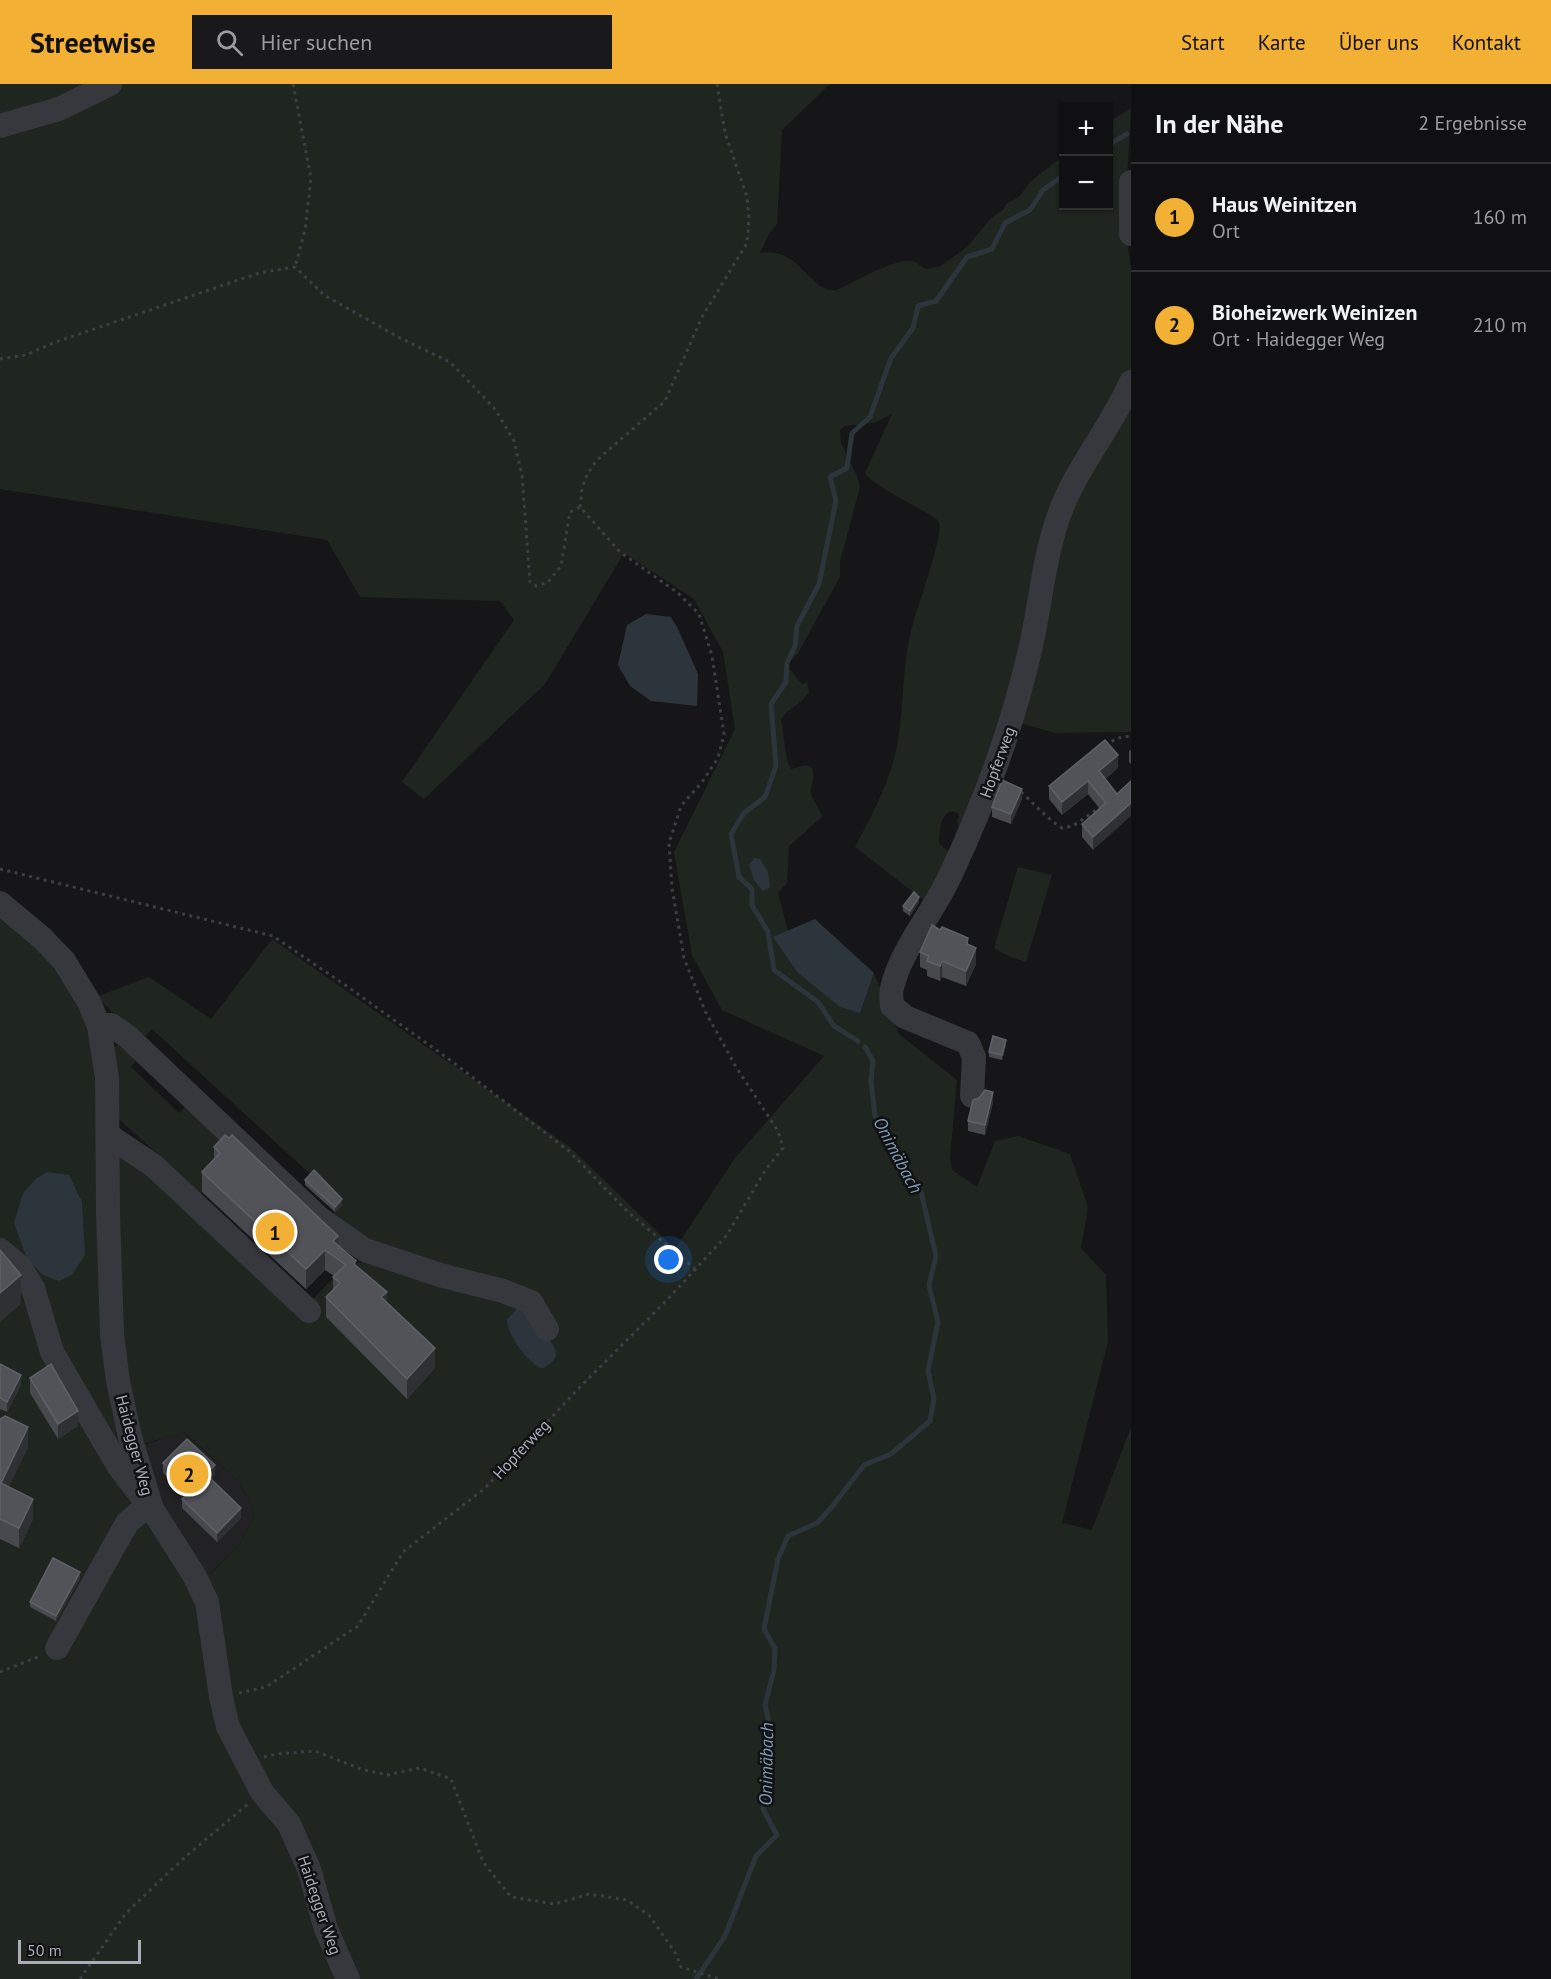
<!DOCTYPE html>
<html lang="de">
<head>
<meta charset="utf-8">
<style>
  :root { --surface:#101012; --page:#19191b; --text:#f1f3f6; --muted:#9c9d9f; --line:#303032; --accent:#f2b134 }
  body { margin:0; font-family:"PT Sans",sans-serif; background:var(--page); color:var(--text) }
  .controls { position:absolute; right:18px; top:18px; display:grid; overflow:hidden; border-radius:0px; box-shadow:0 2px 4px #0004 }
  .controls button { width:54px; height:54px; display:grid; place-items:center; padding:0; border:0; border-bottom:2px solid var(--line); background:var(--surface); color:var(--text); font:30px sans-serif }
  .scale { position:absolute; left:18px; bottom:15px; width:123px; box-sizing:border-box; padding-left:6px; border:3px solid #a8adb8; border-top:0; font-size:16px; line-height:21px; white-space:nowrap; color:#a8adb8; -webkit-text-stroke:4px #111113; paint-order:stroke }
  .you { position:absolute; left:669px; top:1176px; width:21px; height:21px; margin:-15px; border:4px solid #fff; border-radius:50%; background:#1a73e8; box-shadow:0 0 0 9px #1a73e833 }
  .badge { display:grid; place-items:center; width:39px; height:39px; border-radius:50%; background:var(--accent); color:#111; font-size:20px; font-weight:700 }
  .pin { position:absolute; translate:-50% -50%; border:3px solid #fff; box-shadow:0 2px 6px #0006 }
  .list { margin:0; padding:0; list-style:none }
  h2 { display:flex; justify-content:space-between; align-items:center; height:78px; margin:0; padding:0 24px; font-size:26px }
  h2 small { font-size:20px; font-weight:400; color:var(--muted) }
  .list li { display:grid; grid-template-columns:39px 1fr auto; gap:18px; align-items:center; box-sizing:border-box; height:108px; padding:0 24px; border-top:2px solid var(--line) }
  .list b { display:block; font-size:22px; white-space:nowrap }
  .list p { margin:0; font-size:20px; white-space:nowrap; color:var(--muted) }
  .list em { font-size:20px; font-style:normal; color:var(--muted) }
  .icon { flex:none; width:33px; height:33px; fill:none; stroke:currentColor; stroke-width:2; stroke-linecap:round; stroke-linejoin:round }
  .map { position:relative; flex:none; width:1131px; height:1895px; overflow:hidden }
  header { display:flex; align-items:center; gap:36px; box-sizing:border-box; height:84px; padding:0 30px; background:var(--accent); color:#111 }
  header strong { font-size:28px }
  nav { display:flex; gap:33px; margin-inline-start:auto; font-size:21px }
  .search { width:420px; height:54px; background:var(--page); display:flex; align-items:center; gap:15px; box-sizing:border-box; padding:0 21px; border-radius:0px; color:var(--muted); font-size:22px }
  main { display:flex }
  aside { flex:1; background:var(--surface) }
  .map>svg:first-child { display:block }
  .built { fill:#222225 }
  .green { fill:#1e261f }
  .water { fill:#2c353c }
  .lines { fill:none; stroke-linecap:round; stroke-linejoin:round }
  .stream { stroke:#2c353c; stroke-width:5 }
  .path { stroke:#3d3f44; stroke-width:3; stroke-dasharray:3 4.5; stroke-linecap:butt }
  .minor { stroke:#37383d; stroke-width:24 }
  .wall { fill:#47494d }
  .shaded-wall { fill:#2f3033 }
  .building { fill:#525359; stroke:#5f6168; stroke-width:1.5 }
  .labels { text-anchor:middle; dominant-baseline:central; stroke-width:5; stroke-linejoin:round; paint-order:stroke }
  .street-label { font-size:16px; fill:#a8adb8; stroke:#111113 }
  .water-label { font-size:18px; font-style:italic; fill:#7f9bb3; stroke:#111113 }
</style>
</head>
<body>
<header>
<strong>Streetwise</strong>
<div class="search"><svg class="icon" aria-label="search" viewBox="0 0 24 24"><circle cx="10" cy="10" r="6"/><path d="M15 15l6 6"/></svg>Hier suchen</div>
<nav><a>Start</a><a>Karte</a><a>Über uns</a><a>Kontakt</a></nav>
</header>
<main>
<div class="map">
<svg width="1131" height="1895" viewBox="0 0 1131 1895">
  <rect width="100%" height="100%" fill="#161618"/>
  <path class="built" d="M183,1348L236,1395L249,1415L254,1434L239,1461L210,1490L187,1475L168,1440L144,1361Z"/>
  <path class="green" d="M0,0H830L782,46L777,140L769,150L760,169C801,163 807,206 834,206C838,206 843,203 847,201C863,194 894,175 912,177C918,178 922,184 928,185L941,182L968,162L990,135L1004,125L1006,120L1020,112L1030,98L1063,72L1064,122H1108L1109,38L1131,24L1126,114L1127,157L1131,185V287L1076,388L1011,630L959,744L957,737L959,730C941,719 939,749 939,759L944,764L956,771L931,822L855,763C872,731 890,698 897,662C905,620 901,578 914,536C918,522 944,449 939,439C937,434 930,431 925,428C912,420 871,400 865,389L892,330L874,339L845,342L840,346L841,359L857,392L860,403L840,478V493L798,569L786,581L802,600L807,598L809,608C801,620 789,624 781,635L787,676L791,685L806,681L812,684C816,697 810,700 811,709C812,716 820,724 822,733L789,762L787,799L778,809L788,847L774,854L860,929L874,889L899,950L957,996L950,1074L952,1086L977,1103L995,1057L1018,1052L1070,1070L1088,1123L1081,1164L1106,1191L1108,1258L1062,1439L1092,1446L1131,1343V1895H0V819L89,918L118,1297L179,1470L211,1490L239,1461L254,1434L249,1415L236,1395L184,1348L144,1360L138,1346L120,1253L113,1077L122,1072L142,1082L301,1227L342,1185L363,1177L325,1143L335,1128L331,1109L152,945L143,955L96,913L149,893L211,935L272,855L570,1063L675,1165L735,1074L824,972L722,926L692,871L674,768L735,645L723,568L694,515L624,469L545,600L424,715L402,698L514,536L500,517L360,513L327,456L0,405Z
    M1131,298V648L1056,649L1012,637L1046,483Z
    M1018,783L1052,791L1026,878L1008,872L994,864Z
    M124,957L139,972L131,983L179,1029L189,1019L236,1066L220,1089L199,1111L187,1097L120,1036L114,1024V963Z"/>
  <path class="water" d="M646,530L671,533L678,545L698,590L697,622L651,617L630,602L618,581L627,541Z
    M754,774L760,775L768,788L770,803L763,807L754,796L749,781Z
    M815,835L874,889L860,929L840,923L797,888L773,853Z
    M47,1088L69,1091L82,1118L85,1171L72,1191L59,1197L43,1191L27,1175L14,1139L23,1109L37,1094Z
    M521,1221C529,1231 558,1260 556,1271C554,1278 548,1282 543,1284C529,1282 506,1248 507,1235Z"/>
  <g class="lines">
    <path class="stream" d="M1108,61L1127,50
      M858,957L834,942L818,918L774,886L768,848L752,821V805L739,793L731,750L744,729L765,713L776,682L771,620L786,598L787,579L795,562L797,542L819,500L836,417L830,393L847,384L852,349L870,333L891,274L913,244L918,222L936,217L967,173L992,165L1005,139L1030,126L1043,106L1064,91
      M696,1895L725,1852L756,1772L777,1751L763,1725L770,1643L765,1621L774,1586L775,1565L764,1545L778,1475L788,1452L817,1439L831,1424L864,1381L891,1370L930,1337L934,1315L928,1287L938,1238L929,1201L936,1172L921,1108L875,1032L871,997L873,977L865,963"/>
    <path class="path" d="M293,0L311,94L305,146L295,183
      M0,275L26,271L53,259L259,189L295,183
      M580,423L582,404L587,391L596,377L665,317L702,233L747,159L749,134L747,113L725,49L717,0
      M1105,661L1118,654L1131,652
      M1021,708C1035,720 1046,734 1062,744L1073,742L1102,722
      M0,785L273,852L348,903L446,973L569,1067L628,1128L695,1185
      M0,1588L40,1572
      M239,1609L266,1603L358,1542L403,1468L484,1405L581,1302L666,1217L727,1151L766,1085L783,1064L778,1047L736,983L705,927L684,874L672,804L669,759L681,722L702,698L718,674L724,650L712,572L699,530L678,509L620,468L580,423L570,428L561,482L548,498L536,502L530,498L522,391L514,357L495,325L450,278L400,254L324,211L295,183
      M264,1673L277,1670L315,1667L361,1685L387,1691L420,1684L451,1695L483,1778L511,1813L555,1820L589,1810L627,1816L649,1831L676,1870L681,1883L719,1895
      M80,1895L126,1829L185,1773L248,1720"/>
    <path class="minor" d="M0,42L59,25L110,0
      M1131,98V150
      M0,819L42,854L64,877L89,918L99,942L107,994L108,1129L112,1250L118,1297L130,1353L152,1425L194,1491L207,1518L221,1613L228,1643L262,1708L289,1740L309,1785L326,1845L348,1895
      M99,942L111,941L127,952L319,1134L365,1166L440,1191L503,1207L531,1218L547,1245
      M972,1012L974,973L968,959L905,933L892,922C892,916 890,910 892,904C901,865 933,829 950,792C984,720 1012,644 1030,566C1040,524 1043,479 1057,437C1073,387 1110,346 1131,298
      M108,1051L154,1082L309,1227
      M0,1166L20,1183L33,1204L52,1268L119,1383L143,1414
      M57,1564L127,1439L140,1428L152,1425"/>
  </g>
  <path class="wall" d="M1131,666V680L1129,678V667Z
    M1118,684L1105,695L1117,710L1093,766L1082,753V740L1100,725L1088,710L1062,731L1049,715V702Z
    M1022,715L1011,740L992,733V723Z
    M919,818L910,832L903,827V822Z
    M968,861L976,880L966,902L942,893L940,897L927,892V886L920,883V868Z
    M1006,961L1002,976L989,973V968Z
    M979,1014L993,1018L985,1051L968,1047V1037Z
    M214,1063L338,1161L387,1218L435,1284L407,1315L326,1233V1213L333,1206V1193L334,1192L325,1186L306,1205L202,1108V1088L214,1076Z
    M305,1096L342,1121L335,1128L305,1101Z
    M0,1280L21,1301L7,1328L0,1325Z
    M30,1294L78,1342L58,1355L30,1309Z
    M0,1335L28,1363L8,1403L33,1435L19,1464L0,1455Z
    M163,1379L215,1391L211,1395L241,1434L217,1458L182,1424V1415L186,1411L163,1389Z
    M80,1494L56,1537L30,1523V1518Z"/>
  <path class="shaded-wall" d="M1118,671V684L1099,700V687Z
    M1088,697V710L1062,731V718Z
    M1022,705V715L1011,740V730Z
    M1131,719V732L1093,766V753Z
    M919,813V818L910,832V827Z
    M976,864V880L966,902V887Z
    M942,877V893L940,897V882Z
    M1006,956V961L1002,976V971Z
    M993,1008V1018L985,1051V1041Z
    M342,1115V1121L335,1128V1123Z
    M338,1152V1172L333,1157Z
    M325,1166V1186L306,1205V1185Z
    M21,1191V1220L0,1238V1209Z
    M387,1208V1228L381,1213Z
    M435,1264V1284L407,1315V1295Z
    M21,1291V1301L7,1328V1318Z
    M78,1327V1342L58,1355V1340Z
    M28,1343V1363L1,1419V1399Z
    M215,1381V1391L206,1400V1390Z
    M33,1415V1435L19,1464V1444Z
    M241,1424V1434L217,1458V1449Z
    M80,1488V1494L56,1537V1532Z"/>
  <path class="building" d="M1105,656L1118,671L1099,687L1117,710L1131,697V719L1093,753L1082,740L1106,719L1088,697L1062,718L1049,702Z
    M1002,696L1022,705L1011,730L992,723Z
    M914,808L919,813L910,827L903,822Z
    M932,841L940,846L942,843L968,854L967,860L976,864L966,887L942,877L940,882L927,877L929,872L920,868Z
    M993,952L1006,956L1002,971L989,968Z
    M985,1006L993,1008L985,1041L968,1037L973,1016L979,1014Z
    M225,1051L229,1054L232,1051L338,1152L333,1157L356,1177L354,1180L387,1208L381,1213L435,1264L407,1295L326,1213L340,1199L333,1193L346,1181L325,1166L306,1185L202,1088L220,1069L214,1063Z
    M314,1086L342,1115L335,1123L305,1096Z
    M0,1166L21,1191L0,1209Z
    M0,1280L21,1291L7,1318L0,1314Z
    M51,1280L78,1327L58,1340L30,1294Z
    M5,1332L28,1343L1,1399L33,1415L19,1444L0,1435V1335Z
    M187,1355L215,1381L206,1390L241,1424L217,1449L182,1415L191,1406L163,1379Z
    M53,1474L80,1488L56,1532L30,1518Z"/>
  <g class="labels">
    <g class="street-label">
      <text transform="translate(997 678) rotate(-70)">Hopferweg</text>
      <text transform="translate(135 1361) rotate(75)">Haidegger Weg</text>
      <text transform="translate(521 1365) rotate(-47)">Hopferweg</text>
      <text transform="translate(320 1821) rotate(71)">Haidegger Weg</text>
    </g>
    <g class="water-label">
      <text transform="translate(898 1071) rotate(62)">Onimäbach</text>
      <text transform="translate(766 1680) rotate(-89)">Onimäbach</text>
    </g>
  </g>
</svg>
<div class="controls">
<button>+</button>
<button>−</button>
</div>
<div class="scale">50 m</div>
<div class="you"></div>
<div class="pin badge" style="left:275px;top:1148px">1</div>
<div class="pin badge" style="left:189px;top:1390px">2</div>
</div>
<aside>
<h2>In der Nähe<small>2 Ergebnisse</small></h2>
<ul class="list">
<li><span class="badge">1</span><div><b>Haus Weinitzen</b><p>Ort</p></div><em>160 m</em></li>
<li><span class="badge">2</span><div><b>Bioheizwerk Weinizen</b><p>Ort · Haidegger Weg</p></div><em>210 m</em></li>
</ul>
</aside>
</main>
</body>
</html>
